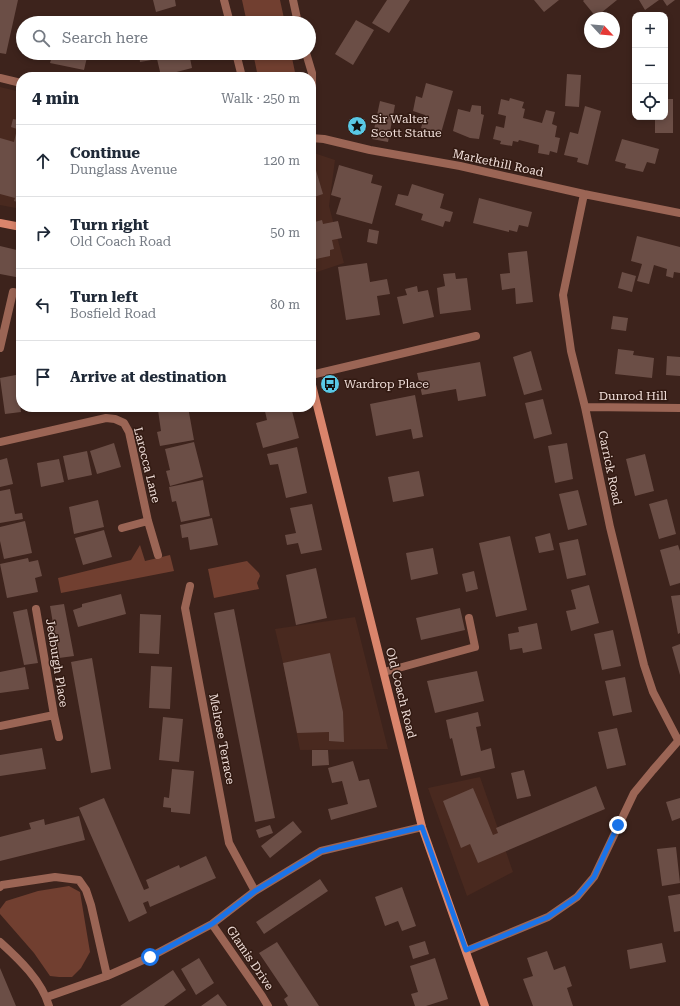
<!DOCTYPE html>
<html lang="en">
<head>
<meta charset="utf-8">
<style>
  :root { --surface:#fff; --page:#f2f2f3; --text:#1f2937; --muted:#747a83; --line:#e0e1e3 }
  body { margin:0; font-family:"Roboto Serif",serif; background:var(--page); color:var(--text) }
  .controls { position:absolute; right:12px; top:12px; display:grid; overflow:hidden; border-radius:8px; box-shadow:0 2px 6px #0003 }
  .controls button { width:36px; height:36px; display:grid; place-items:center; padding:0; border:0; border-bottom:1px solid var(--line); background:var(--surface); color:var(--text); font:20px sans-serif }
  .compass { position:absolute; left:584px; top:12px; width:36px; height:36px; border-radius:50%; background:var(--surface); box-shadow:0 2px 6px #0003; rotate:116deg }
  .stop { position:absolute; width:12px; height:12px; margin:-9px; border:3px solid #1a73e8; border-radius:50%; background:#fff }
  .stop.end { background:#1a73e8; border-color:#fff; box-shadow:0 1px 4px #0008 }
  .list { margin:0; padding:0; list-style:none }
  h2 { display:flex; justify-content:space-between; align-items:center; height:52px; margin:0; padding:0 16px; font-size:17px }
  h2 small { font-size:13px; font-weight:400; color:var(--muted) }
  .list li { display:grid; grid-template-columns:26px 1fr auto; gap:12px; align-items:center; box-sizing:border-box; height:72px; padding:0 16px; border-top:1px solid var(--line) }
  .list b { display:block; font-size:15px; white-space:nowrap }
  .list p { margin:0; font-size:13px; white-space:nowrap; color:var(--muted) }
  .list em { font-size:13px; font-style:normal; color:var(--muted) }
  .icon { flex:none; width:22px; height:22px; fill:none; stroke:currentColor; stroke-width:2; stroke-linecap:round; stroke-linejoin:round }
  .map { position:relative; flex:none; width:680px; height:1006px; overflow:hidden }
  .search { position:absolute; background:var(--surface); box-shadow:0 2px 6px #0003; left:16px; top:16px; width:300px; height:44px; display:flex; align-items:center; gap:10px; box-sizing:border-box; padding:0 14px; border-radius:22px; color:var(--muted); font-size:15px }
  .panel { position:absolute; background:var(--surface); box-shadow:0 2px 6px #0003; left:16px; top:72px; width:300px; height:340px; border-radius:16px }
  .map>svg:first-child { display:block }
  .built { fill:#49291f }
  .green { fill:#713f30 }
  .building { fill:#6b4e46 }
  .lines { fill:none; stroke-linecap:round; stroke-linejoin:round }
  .street { stroke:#9b6555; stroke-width:8 }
  .secondary { stroke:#da856c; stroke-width:8 }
  .route { stroke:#1a73e8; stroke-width:5 }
  .labels { text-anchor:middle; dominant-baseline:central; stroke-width:3; stroke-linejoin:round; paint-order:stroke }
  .poi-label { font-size:12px; fill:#f0ded9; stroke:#321a12; text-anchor:start }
  .street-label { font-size:12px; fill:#f0ded9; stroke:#321a12 }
</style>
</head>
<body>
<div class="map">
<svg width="680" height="1006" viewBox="0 0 680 1006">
  <rect width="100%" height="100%" fill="#3d231c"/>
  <path class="built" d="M0,87L21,92V209L0,205Z
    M311,152L335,160L329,206L344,263L311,274Z
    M355,617L388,749L300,750L283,663L275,629Z
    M480,777L513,872L467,896L428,788Z"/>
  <path class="green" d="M242,0H280L285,23H247Z
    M253,53H291L296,77H258Z
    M140,545L145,561L170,555L174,571L61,593L58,578L131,560Z
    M247,561L259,573L260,576L257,583L259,589L214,598L208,569Z
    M69,886L80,892L90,952L81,968L72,977H59L50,976L34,953L0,914V909L6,901L38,891Z"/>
  <path class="building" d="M0,0H18L6,54L0,53Z
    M153,0H175L176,6L156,12Z
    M387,0H410L389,33L372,23Z
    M534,0H559L544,12Z
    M584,0H617L596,17L583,1Z
    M639,0H659L645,10Z
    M663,0H675L667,6Z
    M158,16L160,23H142L141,20Z
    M69,19L82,22V23H69Z
    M356,20L374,30L353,65L335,54Z
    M53,53H88L84,70L50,63Z
    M139,53H189L192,68L161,76L157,59L140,62Z
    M567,74L581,75L579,107L565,106Z
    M426,83L453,91L441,133L421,128L425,115L413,111L416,96L422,98Z
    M510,98L524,102L522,108L525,109L523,118L542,123L546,110L555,112L552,124L557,126L555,137L560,138L557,153L550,151L549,155L538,153L539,145L519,140L518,142L513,141L512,146L500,144L501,141L493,139L496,126L504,128L506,116L498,114L501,99L509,101Z
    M665,99H673V133H655V117H665Z
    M380,101L395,105L388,142L372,139Z
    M472,105L481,106V114L484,115L479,139L470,138L453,131L458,109L470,112Z
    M585,106L601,111L588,165L577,162L578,158L564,155L570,132L578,134Z
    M20,116H21V203L14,201L15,198L0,194V138L14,142L17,129L11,127L13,119L19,120Z
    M622,139L659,149L655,164L647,162L643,172L625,168L626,164L615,161Z
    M311,157H312L323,194L311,198Z
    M339,165L373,175L371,183L382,186L372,224L336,214L341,198L331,195Z
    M412,184L444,194L440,208L453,212L450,222L445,221L443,227L421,220L423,214L395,205L398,194L408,196Z
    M479,198L532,212L528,227L519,225L517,232L509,230V232L473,223Z
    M322,220L323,224L338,221L342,238L332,240L334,249L330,250V256L311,260V223Z
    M369,229L379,231L377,244L367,242Z
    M637,236L680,247V273L674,272L673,278L666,276L667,269L654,265L649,284L637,281L642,264L631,261Z
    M0,246L21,251V278L0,274Z
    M527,251L533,302L516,304L515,288L502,290L500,274L510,273L508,253Z
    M367,263L370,282L387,279L390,294L377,296L380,315L346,320L338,267Z
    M622,272L636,276L632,292L618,288Z
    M455,273L456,279L467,278L471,310L440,314L437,288L445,286L443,274Z
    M417,286L418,292L428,290L434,317L403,324L397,297L407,295L405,289Z
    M613,316L628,318L626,331L611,329Z
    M618,349L634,351L633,355L654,358L652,378L615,374Z
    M531,351L542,390L524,395L513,357Z
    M667,356L680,357V376L666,375Z
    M480,362L486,396L458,401L456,389L422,395L417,373Z
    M21,374V405H20L21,412L5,414L0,378Z
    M415,395L423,437L413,439L411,429L376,436L370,404Z
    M543,399L552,434L534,439L525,403Z
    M173,407H188L194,440L160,446L157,432L161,431L158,410Z
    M264,407H291L299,438L263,448L256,423L267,420Z
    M194,442L203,477L170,486L166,471L170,470L165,449Z
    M114,443L121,467L97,474L90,451Z
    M567,443L573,479L555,483L548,446Z
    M297,447L307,493L286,498L278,464L270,465L267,454Z
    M87,451L92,475L68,480L63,456Z
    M645,454L654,491L635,496L626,459Z
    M7,458L13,484L0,487V460Z
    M59,459L64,482L41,487L37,463Z
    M419,471L424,496L393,502L388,477Z
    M203,480L210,516L181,522L176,501L172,502L169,487Z
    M10,489L15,514L22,513L23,519L0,523V491Z
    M578,490L587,525L568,530L559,494Z
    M667,499L676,534L659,539L649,504Z
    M98,500L104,527L74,534L69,507Z
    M312,504L322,550L301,554L298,543L287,545L285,535L296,533L290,508Z
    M212,518L218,545L190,550L188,537L182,538L180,525Z
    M25,521L32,553L4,559L0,541V527Z
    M104,530L112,557L83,565L75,538Z
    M550,533L554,550L539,553L535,537Z
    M510,536L527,610L496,617L479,543Z
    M578,539L586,575L567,579L559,543Z
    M678,545L680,551V583L670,586L660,550Z
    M433,548L438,574L411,580L406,553Z
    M28,558L29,562L38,560L42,576L35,578L38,592L7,598L0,564Z
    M316,568L327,618L296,625L286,575Z
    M474,571L478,589L466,592L462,574Z
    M589,585L599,623L571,631L566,611L576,609L571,590Z
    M121,594L126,614L78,627L73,610L82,607V604Z
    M680,595V633L678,634L671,596Z
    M64,604L74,656L59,658L50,606Z
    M460,608L465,630L421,640L416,618Z
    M27,609L38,663L24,665L13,612Z
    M234,609L275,818L255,822L214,613Z
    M140,614L161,615L159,654L139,653Z
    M537,623L542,649L523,653L522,648L510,650L508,634L519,632L518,627Z
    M613,630L621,666L602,670L594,634Z
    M680,644V675L672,647Z
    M330,653L343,712L344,742L329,741V732L297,733L283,663Z
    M92,658L111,769L91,773L71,662Z
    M151,666L172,667L170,709L149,708Z
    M25,667L29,689L0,693V672Z
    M477,671L484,701L435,713L427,681Z
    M625,677L632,712L613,716L605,681Z
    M478,712L481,726L476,727L481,751L491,748L495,768L461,776L452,738L450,739L446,720Z
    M163,717L183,719L179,762L159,760Z
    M617,728L626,765L607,769L598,732Z
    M42,748L46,769L0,776V755Z
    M312,750H328L329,765L312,766Z
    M353,761L359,781L369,779L377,807L331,820L328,809L348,804L342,781L332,783L328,768Z
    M172,769L194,771L190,814L171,812V808L163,807L164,797L169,798Z
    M524,770L531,796L517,799L511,773Z
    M596,786L605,809L478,863L470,844L461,848L443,801L473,788L493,835L498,833L496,828Z
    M104,798L144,890L149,888L146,880L179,865L180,868L206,856L216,878L150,907L148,901L143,903L147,913L129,922L79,808Z
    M680,798V818L672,821L666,802Z
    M79,816L85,840L0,861V837L31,829L29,823L44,819L45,825Z
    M293,821L302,832L270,858L261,846Z
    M270,825L273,833L259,838L256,830Z
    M676,847L680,883L662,886L657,849Z
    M320,879L328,891L264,934L256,922Z
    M402,887L416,926L402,931L398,921L385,926L375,897Z
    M680,894V931L674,932L668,896Z
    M425,941L429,954L413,959L409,946Z
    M277,942L319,1006H288L284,999L288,996L259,953Z
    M662,943L666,962L630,969L627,950Z
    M547,951L554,970L565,966L572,986L567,988L573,1006H533L523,979L533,976L527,958Z
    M199,958L214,983L196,995L181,969Z
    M435,958L448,999L426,1006H415L411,994L418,992L410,966Z
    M0,968L16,1006H0Z
    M173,970L186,990L164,1006H120Z
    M218,994L227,1006H201Z"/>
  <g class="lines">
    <path class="street" d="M224,0L230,23
      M293,0L298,23
      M236,53L242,77
      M306,53L312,73V106L311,120
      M0,78L21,83
      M311,138L324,139L370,150L460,166L584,194L680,213
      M584,194L563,295L571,351L585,407L610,527L644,665L653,692L678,740
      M0,348L13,292L21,294
      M311,375L476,336
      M585,407L680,408
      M0,442L106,418L115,419L124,423L129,432L148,521L158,555
      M122,528L148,521
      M190,586L185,608L229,843L255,891
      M384,672L475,647L469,618
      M54,715L59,737
      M0,726L54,715L36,609
      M0,887L2,885L55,877L79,880L86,890L91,905L107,976
      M212,924L262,996L268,1006
      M0,942C19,959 42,981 49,1006
      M466,951L548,917L577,897L594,877L634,793L653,770L680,739
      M47,997L107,976L150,957L212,924L255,891L321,851L422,827"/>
    <path class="secondary" d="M0,223L21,227
      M311,381L422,827L485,1006"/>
  </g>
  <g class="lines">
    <path class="route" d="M150,957L212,924L255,891L321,851L422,827L466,950L498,938L548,917L577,897L594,877L618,825"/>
  </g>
  <defs>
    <symbol id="sight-disc" viewBox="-11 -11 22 22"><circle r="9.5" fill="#59c8e5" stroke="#321a12"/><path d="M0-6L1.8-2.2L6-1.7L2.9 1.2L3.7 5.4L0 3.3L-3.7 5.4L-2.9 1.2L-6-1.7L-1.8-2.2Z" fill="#111"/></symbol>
    <symbol id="bus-disc" viewBox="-11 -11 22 22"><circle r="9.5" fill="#59c8e5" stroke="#321a12"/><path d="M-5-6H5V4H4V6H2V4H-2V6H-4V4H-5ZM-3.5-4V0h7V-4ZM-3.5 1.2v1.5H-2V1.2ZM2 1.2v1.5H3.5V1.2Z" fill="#111"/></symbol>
  </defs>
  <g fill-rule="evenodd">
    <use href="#sight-disc" x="346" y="115" width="22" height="22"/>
    <use href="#bus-disc" x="319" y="373" width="22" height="22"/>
  </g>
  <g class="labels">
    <g class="poi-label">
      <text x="371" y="119">Sir Walter<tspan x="371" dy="14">Scott Statue</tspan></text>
      <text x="344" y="384">Wardrop Place</text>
    </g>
    <g class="street-label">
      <text transform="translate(498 163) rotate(12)">Markethill Road</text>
      <text x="633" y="396">Dunrod Hill</text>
      <text transform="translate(147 465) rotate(76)">Larocca Lane</text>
      <text transform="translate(610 468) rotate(78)">Carrick Road</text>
      <text transform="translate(57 663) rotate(81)">Jedburgh Place</text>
      <text transform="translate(401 693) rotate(76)">Old Coach Road</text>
      <text transform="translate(222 739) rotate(79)">Melrose Terrace</text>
      <text transform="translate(250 958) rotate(56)">Glamis Drive</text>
    </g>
  </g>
</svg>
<div class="controls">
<button>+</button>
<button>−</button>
<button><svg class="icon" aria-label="locate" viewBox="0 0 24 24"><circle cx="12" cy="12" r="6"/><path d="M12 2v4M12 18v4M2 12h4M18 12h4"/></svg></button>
</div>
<svg class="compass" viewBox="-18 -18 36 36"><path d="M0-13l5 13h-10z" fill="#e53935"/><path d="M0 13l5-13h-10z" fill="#747a83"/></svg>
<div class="stop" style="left:150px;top:957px"></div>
<div class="stop end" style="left:618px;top:825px"></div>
<div class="search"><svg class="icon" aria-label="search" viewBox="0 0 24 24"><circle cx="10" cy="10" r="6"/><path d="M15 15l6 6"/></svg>Search here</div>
<section class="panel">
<h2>4 min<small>Walk · 250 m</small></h2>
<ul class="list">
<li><svg class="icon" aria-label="ahead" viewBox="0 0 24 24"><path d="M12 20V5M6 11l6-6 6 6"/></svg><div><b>Continue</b><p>Dunglass Avenue</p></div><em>120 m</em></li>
<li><svg class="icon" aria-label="right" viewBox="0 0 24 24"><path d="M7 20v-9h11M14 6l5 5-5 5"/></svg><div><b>Turn right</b><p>Old Coach Road</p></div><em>50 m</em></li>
<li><svg class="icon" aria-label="left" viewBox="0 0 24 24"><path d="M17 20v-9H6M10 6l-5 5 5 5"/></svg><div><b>Turn left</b><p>Bosfield Road</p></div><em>80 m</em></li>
<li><svg class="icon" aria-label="arrive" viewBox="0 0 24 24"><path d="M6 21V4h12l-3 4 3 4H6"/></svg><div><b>Arrive at destination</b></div></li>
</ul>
</section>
</div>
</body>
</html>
